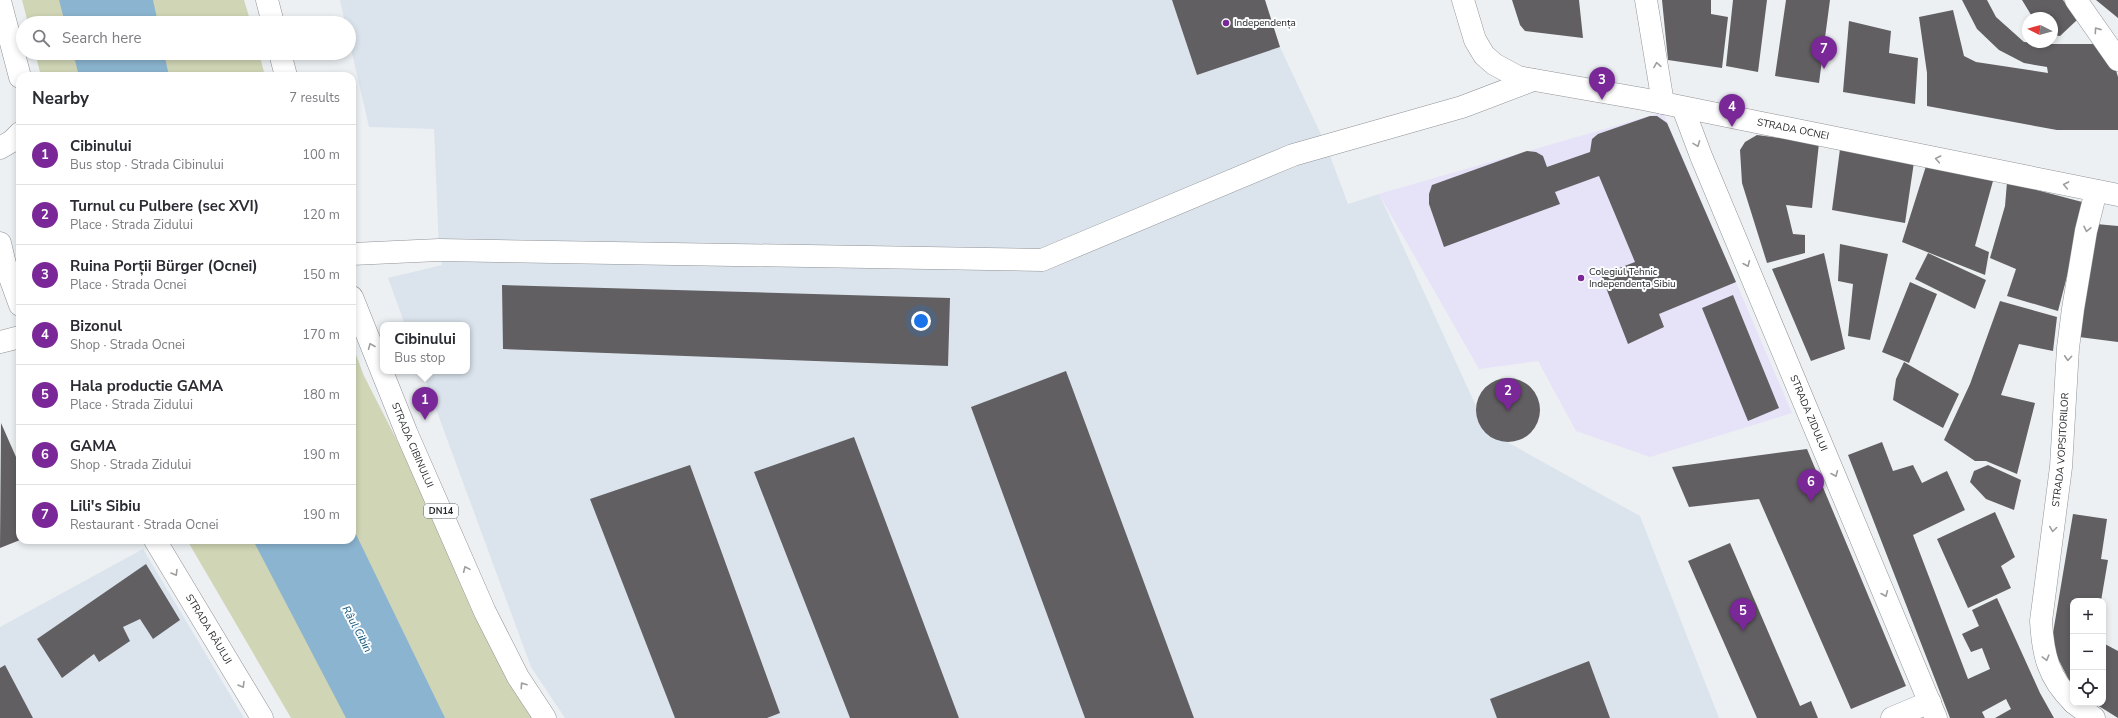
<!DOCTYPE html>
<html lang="en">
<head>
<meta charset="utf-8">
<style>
  :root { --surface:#fff; --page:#f7f7f7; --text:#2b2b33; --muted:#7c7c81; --line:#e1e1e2; --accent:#7a2797 }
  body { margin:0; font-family:"Nunito Sans",sans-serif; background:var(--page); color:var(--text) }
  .controls { position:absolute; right:12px; bottom:12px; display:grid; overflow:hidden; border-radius:8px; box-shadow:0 2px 6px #0003 }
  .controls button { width:36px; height:36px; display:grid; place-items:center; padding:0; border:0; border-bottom:1px solid var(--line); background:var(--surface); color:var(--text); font:20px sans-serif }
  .compass { position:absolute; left:2022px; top:12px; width:36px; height:36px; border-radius:50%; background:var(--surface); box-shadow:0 2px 6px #0003; rotate:276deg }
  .you { position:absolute; left:921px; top:321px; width:14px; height:14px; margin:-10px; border:3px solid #fff; border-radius:50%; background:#1a73e8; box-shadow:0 0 0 6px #1a73e833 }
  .badge { display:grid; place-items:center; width:26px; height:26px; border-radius:50%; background:var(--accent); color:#fff; font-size:13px; font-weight:700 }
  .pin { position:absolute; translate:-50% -33px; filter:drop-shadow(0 1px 2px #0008) }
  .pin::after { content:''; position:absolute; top:21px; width:14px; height:12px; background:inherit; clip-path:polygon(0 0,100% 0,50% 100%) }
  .popup { position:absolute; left:380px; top:322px; width:90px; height:52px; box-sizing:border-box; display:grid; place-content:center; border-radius:8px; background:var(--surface); filter:drop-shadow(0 1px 3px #0005); font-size:13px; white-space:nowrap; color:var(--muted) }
  .popup b { font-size:15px; color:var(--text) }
  .popup::after { content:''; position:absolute; left:50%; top:100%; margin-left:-8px; border:8px solid transparent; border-top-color:var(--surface) }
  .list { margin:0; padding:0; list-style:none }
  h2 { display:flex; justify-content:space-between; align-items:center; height:52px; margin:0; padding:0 16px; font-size:17px }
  h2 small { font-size:13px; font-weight:400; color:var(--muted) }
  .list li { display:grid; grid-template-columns:26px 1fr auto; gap:12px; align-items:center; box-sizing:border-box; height:60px; padding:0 16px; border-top:1px solid var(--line) }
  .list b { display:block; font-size:15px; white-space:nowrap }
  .list p { margin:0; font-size:13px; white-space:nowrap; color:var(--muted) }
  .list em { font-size:13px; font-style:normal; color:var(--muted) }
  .icon { flex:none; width:22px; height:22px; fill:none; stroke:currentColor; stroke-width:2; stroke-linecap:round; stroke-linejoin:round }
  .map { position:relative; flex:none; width:2118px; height:718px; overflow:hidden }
  .search { position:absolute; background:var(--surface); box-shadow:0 2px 6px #0003; left:16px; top:16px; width:340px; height:44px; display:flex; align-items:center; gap:10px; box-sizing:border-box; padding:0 14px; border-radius:22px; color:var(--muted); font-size:15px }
  .panel { position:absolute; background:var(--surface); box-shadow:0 2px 6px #0003; left:16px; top:72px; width:340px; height:472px; border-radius:12px }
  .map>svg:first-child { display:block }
  .built { fill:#dbe4ed }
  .education { fill:#e6e2f8 }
  .green { fill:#d0d5b5 }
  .water { fill:#8bb4d0 }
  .building { fill:#615f62 }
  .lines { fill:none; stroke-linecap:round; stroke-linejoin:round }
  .minor-casing { stroke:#909396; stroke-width:23 }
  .major-casing { stroke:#909396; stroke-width:23 }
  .minor { stroke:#fff; stroke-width:22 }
  .major { stroke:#fff; stroke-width:22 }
  .oneway { stroke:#9e9e9f }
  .poi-dot { fill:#7a2797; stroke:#fbfdff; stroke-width:1.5 }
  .labels { text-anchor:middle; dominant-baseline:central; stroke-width:4; stroke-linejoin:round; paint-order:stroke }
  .shield { fill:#fbfdff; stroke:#67686a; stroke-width:1 }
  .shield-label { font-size:9px; font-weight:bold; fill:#27282a }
  .poi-label { font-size:10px; fill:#27282a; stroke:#fbfdff; text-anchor:start }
  .street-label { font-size:10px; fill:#27282a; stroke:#fbfdff }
  .water-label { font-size:11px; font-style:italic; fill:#10557b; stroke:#fbfdff }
</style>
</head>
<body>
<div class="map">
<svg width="2118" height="718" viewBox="0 0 2118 718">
  <rect width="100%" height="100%" fill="#ecf0f3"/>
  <path class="built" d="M340,0H1265L1280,47L1326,145L1348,204L1379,194L1476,406L1484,432L1490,437L1507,442L1640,516L1719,718H565L531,667L422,371H467V325H405L388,278L442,265L439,250L434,129L369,127L349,40V23H345Z
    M143,549L244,718H0V627Z"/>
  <path class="education" d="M1663,112L1792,413L1650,457L1576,431L1538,361L1479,369L1379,194Z"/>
  <path class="green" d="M22,0H244L251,23H28Z
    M35,53H259L265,76H41Z
    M352,344L364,376L485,612L545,718H291L187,540H352Z"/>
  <path class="water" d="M59,0H153L158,23H65Z
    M73,53H164L169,76H79Z
    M352,526L445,718H346L253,540H352Z"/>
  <path class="building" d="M1172,0H1265L1280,47L1197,75Z
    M1512,0H1579L1583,38L1525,31L1520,25Z
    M1662,0H1711V14L1728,17L1722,68L1668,60Z
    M1733,0H1767L1758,72L1726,66Z
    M1786,0H1830L1819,83L1775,76Z
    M1962,0H1987L1996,17L2024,42L2047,44H2098L2114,64L2118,77V130H2057L1927,106V73L1919,17L1953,10L1964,56L1976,62L2048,73L2047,67L2024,63L1999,50L1977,29Z
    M2022,0H2063L2077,20L2060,36L2052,35V18H2033Z
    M2096,0H2118V18Z
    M1849,21L1891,31L1889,53L1918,58L1915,104L1843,92Z
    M1650,116H1657L1667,123L1736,282L1659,314L1664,327L1628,344L1601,275L1635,262L1599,176L1555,192L1560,204L1444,247L1429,204V194L1432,185L1527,151L1536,152L1543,156L1547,167L1590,152L1592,139L1598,134Z
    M1757,135L1819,143L1812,208L1786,205L1793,234L1805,235V253L1767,263L1742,183L1740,150L1745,142Z
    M1840,149L1914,162L1905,223L1832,210Z
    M1926,166L1993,181L1975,246L1989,252L1985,275L1902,242Z
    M2007,182L2086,203L2058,311L2007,296L2016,269L1990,258L2005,206Z
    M2096,224L2118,226V342L2079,337Z
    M1840,244L1888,254L1870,340L1848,336L1853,284L1838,281Z
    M1824,253L1845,349L1811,361L1772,269Z
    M1928,253L1986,280L1975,309L1915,279Z
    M1910,282L1937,294L1909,363L1882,352Z
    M502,285L950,298L948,366L503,349Z
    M1733,295L1779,408L1748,421L1702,308Z
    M2000,301L2057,317L2053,351L2019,344L2001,395L2035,403L2017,474L1986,461H1975L1944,440L1970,384Z
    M1904,362L1959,394L1943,428L1893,400L1896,379Z
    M1066,371L1194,718H1085L971,407Z
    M1476 410a32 32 0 1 1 64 0a32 32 0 1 1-64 0Z
    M1,423L20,466V540L0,548Z
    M854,437L959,718H850L754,472Z
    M1882,442L1893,471L1913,465L1922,483L1947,471L1965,510L1913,535L1968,679L1990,669L1982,648L1971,652L1962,634L1979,626L1972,610L1997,598L2040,693L2054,718H1995L2011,709L2006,699L1982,712L1985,718H1950L1848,455Z
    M1807,449L1906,686L1851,709L1759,499L1689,507L1672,467Z
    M690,465L780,713L767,718H675L590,499Z
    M1988,465L2021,480L2014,510L1986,499L1970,482L1974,471Z
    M1995,512L2015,557L2001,566L2011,588L1968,608L1937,539Z
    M2073,514L2107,519L2101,559L2108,560L2101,601H2073V688L2051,645Z
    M1730,543L1800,706L1811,701L1818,718H1757L1688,561Z
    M146,564L180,620L153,639L140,619L123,627L130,641L99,662L94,654L62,678L37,639Z
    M2103,643L2118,651V718L2094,703H2103Z
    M1589,661L1610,718H1497L1490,699Z
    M5,665L33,718H0V668Z"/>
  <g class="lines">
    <defs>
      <g id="minor">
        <path id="s1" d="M1463,0L1475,40L1484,55L1494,64L1518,77L1643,99L2118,195"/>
        <path d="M1646,0L1663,103"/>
        <path d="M2076,0L2118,60"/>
        <path d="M0,1L20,77"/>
        <path id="s2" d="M1683,108L1701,156L1936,718"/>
        <path d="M0,148L12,141L20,133"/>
        <path d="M352,254L439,250L1042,260L1293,155L1462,107L1533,80"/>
        <path d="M0,342L20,337"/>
        <path id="s3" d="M2073,702C2048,677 2043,655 2041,621L2061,467L2068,348L2073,309L2086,231L2096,191"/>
        <path d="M2074,703L2094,718"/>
        <path d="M1892,718L1930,702"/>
      </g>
      <g id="major">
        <path d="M267,0L273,23"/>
        <path d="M280,53L286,76"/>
        <path d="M0,243L5,264L20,305"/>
        <path id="s4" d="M352,297L407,434L485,612L518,677L545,718"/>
        <path id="s5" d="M155,540L262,718"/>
      </g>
    </defs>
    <use href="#minor" class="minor-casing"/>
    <use href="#major" class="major-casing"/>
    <use href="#minor" class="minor"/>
    <use href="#major" class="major"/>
  </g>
  <defs><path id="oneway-chevron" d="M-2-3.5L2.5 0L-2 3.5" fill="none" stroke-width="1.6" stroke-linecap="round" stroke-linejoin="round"/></defs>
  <g class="oneway">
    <use href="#oneway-chevron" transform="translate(2097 30) rotate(-125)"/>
    <use href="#oneway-chevron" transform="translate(1657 65) rotate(-99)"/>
    <use href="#oneway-chevron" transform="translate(1697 144) rotate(69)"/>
    <use href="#oneway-chevron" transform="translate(1938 159) rotate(-169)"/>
    <use href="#oneway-chevron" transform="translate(2066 185) rotate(-169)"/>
    <use href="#oneway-chevron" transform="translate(2087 229) rotate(102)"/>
    <use href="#oneway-chevron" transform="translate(1747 264) rotate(67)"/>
    <use href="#oneway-chevron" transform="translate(371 346) rotate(-112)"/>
    <use href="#oneway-chevron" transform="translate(2068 358) rotate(94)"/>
    <use href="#oneway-chevron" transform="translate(1835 474) rotate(67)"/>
    <use href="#oneway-chevron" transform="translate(2053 529) rotate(98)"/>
    <use href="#oneway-chevron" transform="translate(466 569) rotate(-114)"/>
    <use href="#oneway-chevron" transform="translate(175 573) rotate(59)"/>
    <use href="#oneway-chevron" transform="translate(1885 594) rotate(67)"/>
    <use href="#oneway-chevron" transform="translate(2046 658) rotate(75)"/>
    <use href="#oneway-chevron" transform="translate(242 685) rotate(59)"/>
    <use href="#oneway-chevron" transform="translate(523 685) rotate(-124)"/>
  </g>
  <g class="poi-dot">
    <circle cx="1226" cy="23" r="4"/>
    <circle cx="1581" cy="278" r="4"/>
  </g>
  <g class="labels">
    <rect class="shield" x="424" y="504" width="34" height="14" rx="3"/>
    <g class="shield-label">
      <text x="441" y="511">DN14</text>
    </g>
    <g class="poi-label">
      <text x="1234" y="23">Independența</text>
      <text x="1589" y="272">Colegiul Tehnic<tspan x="1589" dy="12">Independența Sibiu</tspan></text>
    </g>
    <g class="street-label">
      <text stroke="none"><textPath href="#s1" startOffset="380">STRADA OCNEI</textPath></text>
      <text stroke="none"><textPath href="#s2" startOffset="330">STRADA ZIDULUI</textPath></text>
      <text stroke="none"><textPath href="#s4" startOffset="160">STRADA CIBINULUI</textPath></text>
      <text stroke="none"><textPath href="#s3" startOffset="262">STRADA VOPSITORILOR</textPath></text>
      <text stroke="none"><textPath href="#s5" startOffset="104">STRADA RÂULUI</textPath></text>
    </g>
    <g class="water-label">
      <text transform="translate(357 629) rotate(62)">Râul Cibin</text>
    </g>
  </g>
</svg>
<div class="controls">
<button>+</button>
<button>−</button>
<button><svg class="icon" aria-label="locate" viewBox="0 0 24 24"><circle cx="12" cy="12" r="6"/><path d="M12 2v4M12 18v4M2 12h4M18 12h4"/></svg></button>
</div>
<svg class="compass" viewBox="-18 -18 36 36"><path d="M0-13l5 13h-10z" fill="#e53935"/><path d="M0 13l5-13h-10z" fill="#7c7c81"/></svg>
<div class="you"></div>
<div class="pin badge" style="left:425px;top:420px">1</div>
<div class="popup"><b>Cibinului</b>Bus stop</div>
<div class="pin badge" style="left:1508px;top:411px">2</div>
<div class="pin badge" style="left:1602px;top:100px">3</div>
<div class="pin badge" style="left:1732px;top:127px">4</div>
<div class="pin badge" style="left:1743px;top:631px">5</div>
<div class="pin badge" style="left:1811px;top:502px">6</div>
<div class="pin badge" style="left:1824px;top:69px">7</div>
<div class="search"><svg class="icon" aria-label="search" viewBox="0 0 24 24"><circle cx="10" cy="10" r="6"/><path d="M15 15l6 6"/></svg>Search here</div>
<section class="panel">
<h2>Nearby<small>7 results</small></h2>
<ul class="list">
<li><span class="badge">1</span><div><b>Cibinului</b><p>Bus stop · Strada Cibinului</p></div><em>100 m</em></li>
<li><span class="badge">2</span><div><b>Turnul cu Pulbere (sec XVI)</b><p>Place · Strada Zidului</p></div><em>120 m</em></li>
<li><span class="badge">3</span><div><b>Ruina Porții Bürger (Ocnei)</b><p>Place · Strada Ocnei</p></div><em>150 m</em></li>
<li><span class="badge">4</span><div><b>Bizonul</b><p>Shop · Strada Ocnei</p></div><em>170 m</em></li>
<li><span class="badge">5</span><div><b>Hala productie GAMA</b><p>Place · Strada Zidului</p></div><em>180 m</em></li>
<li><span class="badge">6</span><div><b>GAMA</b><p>Shop · Strada Zidului</p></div><em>190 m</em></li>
<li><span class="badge">7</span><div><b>Lili's Sibiu</b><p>Restaurant · Strada Ocnei</p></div><em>190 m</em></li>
</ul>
</section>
</div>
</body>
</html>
